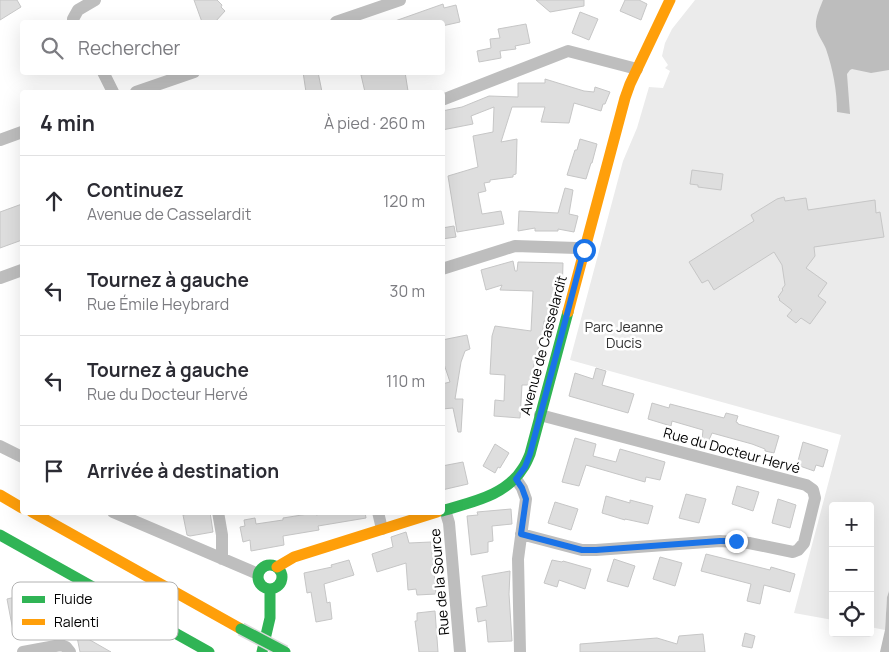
<!DOCTYPE html>
<html lang="fr">
<head>
<meta charset="utf-8">
<style>
  :root { --surface:#fff; --page:#f2f2f3; --text:#2b2b33; --muted:#7c7c81; --line:#e1e1e2 }
  body { margin:0; font-family:Manrope,sans-serif; background:var(--page); color:var(--text) }
  .controls { position:absolute; right:15px; bottom:15px; display:grid; overflow:hidden; border-radius:5px; box-shadow:0 5px 20px #0002 }
  .controls button { width:45px; height:45px; display:grid; place-items:center; padding:0; border:0; border-bottom:1px solid var(--line); background:var(--surface); color:var(--text); font:25px sans-serif }
  .stop { position:absolute; width:15px; height:15px; margin:-11px; border:4px solid #1a73e8; border-radius:50%; background:#fff }
  .stop.end { background:#1a73e8; border-color:#fff; box-shadow:0 1px 5px #0008 }
  .list { margin:0; padding:0; list-style:none }
  h2 { display:flex; justify-content:space-between; align-items:center; height:65px; margin:0; padding:0 20px; font-size:21px }
  h2 small { font-size:16px; font-weight:400; color:var(--muted) }
  .list li { display:grid; grid-template-columns:32px 1fr auto; gap:15px; align-items:center; box-sizing:border-box; height:90px; padding:0 20px; border-top:1px solid var(--line) }
  .list b { display:block; font-size:19px; white-space:nowrap }
  .list p { margin:0; font-size:16px; white-space:nowrap; color:var(--muted) }
  .list em { font-size:16px; font-style:normal; color:var(--muted) }
  .icon { flex:none; width:28px; height:28px; fill:none; stroke:currentColor; stroke-width:2; stroke-linecap:round; stroke-linejoin:round }
  .map { position:relative; flex:none; width:889px; height:652px; overflow:hidden }
  .search { position:absolute; background:var(--surface); box-shadow:0 5px 20px #0002; left:20px; top:20px; width:425px; height:55px; display:flex; align-items:center; gap:12px; box-sizing:border-box; padding:0 18px; border-radius:5px; color:var(--muted); font-size:19px }
  .panel { position:absolute; background:var(--surface); box-shadow:0 5px 20px #0002; left:20px; top:90px; width:425px; height:425px; border-radius:5px }
  .map>svg:first-child { display:block }
  .green { fill:#ebebeb }
  .water { fill:#bdbdbd }
  .building { fill:#dedede; stroke:#c6c6c6 }
  .lines { fill:none; stroke-linecap:round; stroke-linejoin:round }
  .street { stroke:#bebebe; stroke-width:12 }
  .fast { stroke:#30b455; stroke-width:11 }
  .slow { stroke:#ff9f0a; stroke-width:11 }
  .fast-bridge-casing { stroke:#dbdbdb; stroke-width:14; stroke-linecap:butt }
  .fast-bridge { stroke:#30b455; stroke-width:11 }
  .route { stroke:#1a73e8; stroke-width:6 }
  .labels { text-anchor:middle; dominant-baseline:central; stroke-width:5; stroke-linejoin:round; paint-order:stroke }
  .park-label { font-size:14px; fill:#313131; stroke:#fff }
  .street-label { font-size:14px; fill:#000; stroke:#fff }
  .key { fill:#fff; stroke:#b2b2b2; stroke-width:1 }
  .key-label { font-size:14px; fill:#000 }
</style>
</head>
<body>
<div class="map">
<svg width="889" height="652" viewBox="0 0 889 652">
  <rect width="100%" height="100%" fill="#fff"/>
  <path class="green" d="M695,0H889V591L887,597L885,630L870,627V506H833V620L794,613L841,435L570,360L623,161L637,128L649,87L663,88L670,71L665,68L668,65L662,56L665,43L672,29Z"/>
  <path class="water" d="M823,0H889V70L871,73L852,69L850,70L847,74L850,114L837,112C837,90 833,70 826,49C823,42 817,34 816,27C815,18 820,8 823,0Z
    M889,591V652H880L885,630L887,597Z"/>
  <path class="building" d="M0,0H17L21,7L0,20Z
    M194,0H217L222,5L221,7L225,11L215,22H202Z
    M536,0H584V6L550,12Z
    M625,0H639L647,4L641,20L620,11Z
    M443,4L444,8L456,5L460,22L442,26V22H396L395,21Z
    M580,12L598,19L589,40L572,33Z
    M526,24L530,43L515,46L516,49L500,51L501,58L479,62L477,51L491,48L490,39L500,38L498,29Z
    M303,72H318L322,92H306Z
    M375,72H405L408,91L399,92H365L361,75Z
    M545,79L584,91L594,92L595,87L610,92L605,104H603L601,111L574,103L569,123L541,122L545,107H512L501,142L517,139L516,174L513,175V177L490,180V182L484,183L486,191L478,193L482,214L501,211L504,224L457,232L448,176L478,167L473,136L493,132L494,107L471,116L473,124L442,130V111L462,107L489,96L518,97V83H545Z
    M580,139L597,144L592,163H591L586,179L567,175L575,150H577Z
    M692,170L723,174L721,190L698,187V185L690,184Z
    M565,188L573,190L569,214L578,216L574,232L558,229V231H535V228L518,231L519,211L558,213Z
    M784,197L785,201L806,198L808,210L875,200L876,213L880,212L884,237L814,247L815,256L806,268L827,283L818,296L826,302L810,324L801,318L796,323L787,316L792,310L779,300L780,299L778,297L783,290L782,289L785,285L782,265L774,252L714,290L708,280L702,283L689,262L754,221L751,215L777,199Z
    M22,204V240L0,248V212Z
    M454,226L456,237L442,239V228Z
    M513,261L515,271H517L518,262L563,263L562,296H552L551,321H544L541,345H539L529,385H522L520,418L494,416L495,400L504,401L505,375L490,374L492,336L495,326L531,331L533,291L500,290L502,285L486,290L481,270Z
    M467,335L470,349L465,351L461,362L455,399H463L461,432H458L453,408L442,409V384L450,382L442,358V340Z
    M596,368L606,371L602,385L634,394L628,413L569,396L575,373L593,379Z
    M652,403L669,408L670,404L724,418L726,413L738,416L736,422L738,423V424L779,436L774,453L765,451V449L752,444L712,433L705,450L701,449L703,430L672,421L671,426L648,419Z
    M575,438L596,444L593,456L616,462L620,449L665,462L660,480L646,477L645,482L586,465L579,486L562,482Z
    M803,442L828,450L823,467L816,465L814,471L797,465Z
    M495,444L509,453L500,468L498,467L495,473L483,466Z
    M463,462L468,484L442,490V466Z
    M737,486L759,492L753,511L732,504Z
    M686,494L706,499L699,523L679,518Z
    M606,496L630,503V500L653,506L648,524L625,519V520L602,513Z
    M778,499L796,505L790,528L772,523Z
    M555,502L578,509L571,530L548,523Z
    M511,509L512,524L492,526L493,541L488,542V552L471,555L467,516L478,515L477,512Z
    M200,512H210L213,532L190,536L187,535L183,515Z
    M309,512H316V515L332,512H365L366,518L318,526L319,530L283,536L284,545L251,551L250,540L243,542L240,527L245,526L244,520L255,518L256,524L283,520V518L308,514Z
    M406,532L409,543L431,542L436,594L417,595L416,589L408,590L406,563L377,572L372,554L393,547L391,537Z
    M706,554L770,570L771,567L795,574L790,592L764,585L760,604L747,601L751,584L701,571Z
    M660,557L682,563L675,586L653,579Z
    M614,559L635,566L628,587L607,581Z
    M349,560L354,575L324,584L327,603L330,602L332,619L316,622L311,592L307,593L304,573L332,567L331,565Z
    M552,560L562,562L563,561L591,569L585,589L559,580L557,587L544,583Z
    M510,571L509,594L512,641L488,642L486,620L478,622L476,608L487,606L482,576Z
    M20,596L24,618L36,615L37,617L42,616L43,627L27,631V633L14,636L7,599Z
    M435,611L438,652H419L415,621H417V613Z
    M76,632L111,652H80Z
    M745,633L755,636L752,648L742,646Z
    M703,634L705,652H580V644L657,638L677,644L679,636Z"/>
  <g class="lines">
    <path class="street" d="M74,22L73,19L78,10L95,0
      M336,22L400,0
      M103,72L113,92
      M136,92L194,72
      M442,100L568,51L637,69
      M0,140L22,132
      M442,269L515,246L577,248L584,250
      M0,278L22,270
      M0,446L22,457
      M516,479L522,488L526,499L518,559L520,652
      M445,510L449,523L460,652
      M113,512L258,574
      M218,512L222,535V559
      M378,512L382,529
      M521,534L582,550H596L720,541L749,543L793,552L798,550L804,543L815,498L813,490L806,485L540,415
      M23,652L61,645L66,647L70,652"/>
    <path class="fast" d="M442,511C471,502 506,496 523,468C526,464 528,459 530,454L568,312
      M0,535L209,652
      M258 577a12 12 0 1 1 24 0a12 12 0 1 1-24 0Z
      M262,652L270,618V589"/>
    <path class="slow" d="M568,312L625,98L630,84L670,0
      M0,495L22,508
      M32,512L241,629
      M277,567L294,557L437,512"/>
    <defs>
      <path id="fast-bridge" d="M241,629L285,652"/>
    </defs>
    <use href="#fast-bridge" class="fast-bridge-casing"/>
    <use href="#fast-bridge" class="fast-bridge"/>
  </g>
  <g class="lines">
    <path class="route" d="M584,250L530,454L525,467L516,479L522,488L526,499L521,534L582,550H596L720,541H736"/>
  </g>
  <g class="labels">
    <g class="park-label">
      <text x="624" y="326">Parc Jeanne<tspan x="624" dy="16">Ducis</tspan></text>
    </g>
    <g class="street-label">
      <text transform="translate(543 345) rotate(-75)">Avenue de Casselardit</text>
      <text transform="translate(732 450) rotate(15)">Rue du Docteur Hervé</text>
      <text transform="translate(439 582) rotate(-95)">Rue de la Source</text>
    </g>
  </g>
  <rect x="12" y="582" width="166" height="58" rx="8" class="key"/>
  <rect x="22" y="596" width="23" height="7" fill="#30b455"/>
  <rect x="22" y="619" width="23" height="6" fill="#ff9f0a"/>
  <g class="key-label">
    <text x="54" y="604">Fluide</text>
    <text x="54" y="627">Ralenti</text>
  </g>
</svg>
<div class="controls">
<button>+</button>
<button>−</button>
<button><svg class="icon" aria-label="locate" viewBox="0 0 24 24"><circle cx="12" cy="12" r="6"/><path d="M12 2v4M12 18v4M2 12h4M18 12h4"/></svg></button>
</div>
<div class="stop" style="left:584px;top:250px"></div>
<div class="stop end" style="left:736px;top:541px"></div>
<div class="search"><svg class="icon" aria-label="search" viewBox="0 0 24 24"><circle cx="10" cy="10" r="6"/><path d="M15 15l6 6"/></svg>Rechercher</div>
<section class="panel">
<h2>4 min<small>À pied · 260 m</small></h2>
<ul class="list">
<li><svg class="icon" aria-label="ahead" viewBox="0 0 24 24"><path d="M12 20V5M6 11l6-6 6 6"/></svg><div><b>Continuez</b><p>Avenue de Casselardit</p></div><em>120 m</em></li>
<li><svg class="icon" aria-label="left" viewBox="0 0 24 24"><path d="M17 20v-9H6M10 6l-5 5 5 5"/></svg><div><b>Tournez à gauche</b><p>Rue Émile Heybrard</p></div><em>30 m</em></li>
<li><svg class="icon" aria-label="left" viewBox="0 0 24 24"><path d="M17 20v-9H6M10 6l-5 5 5 5"/></svg><div><b>Tournez à gauche</b><p>Rue du Docteur Hervé</p></div><em>110 m</em></li>
<li><svg class="icon" aria-label="arrive" viewBox="0 0 24 24"><path d="M6 21V4h12l-3 4 3 4H6"/></svg><div><b>Arrivée à destination</b></div></li>
</ul>
</section>
</div>
</body>
</html>
